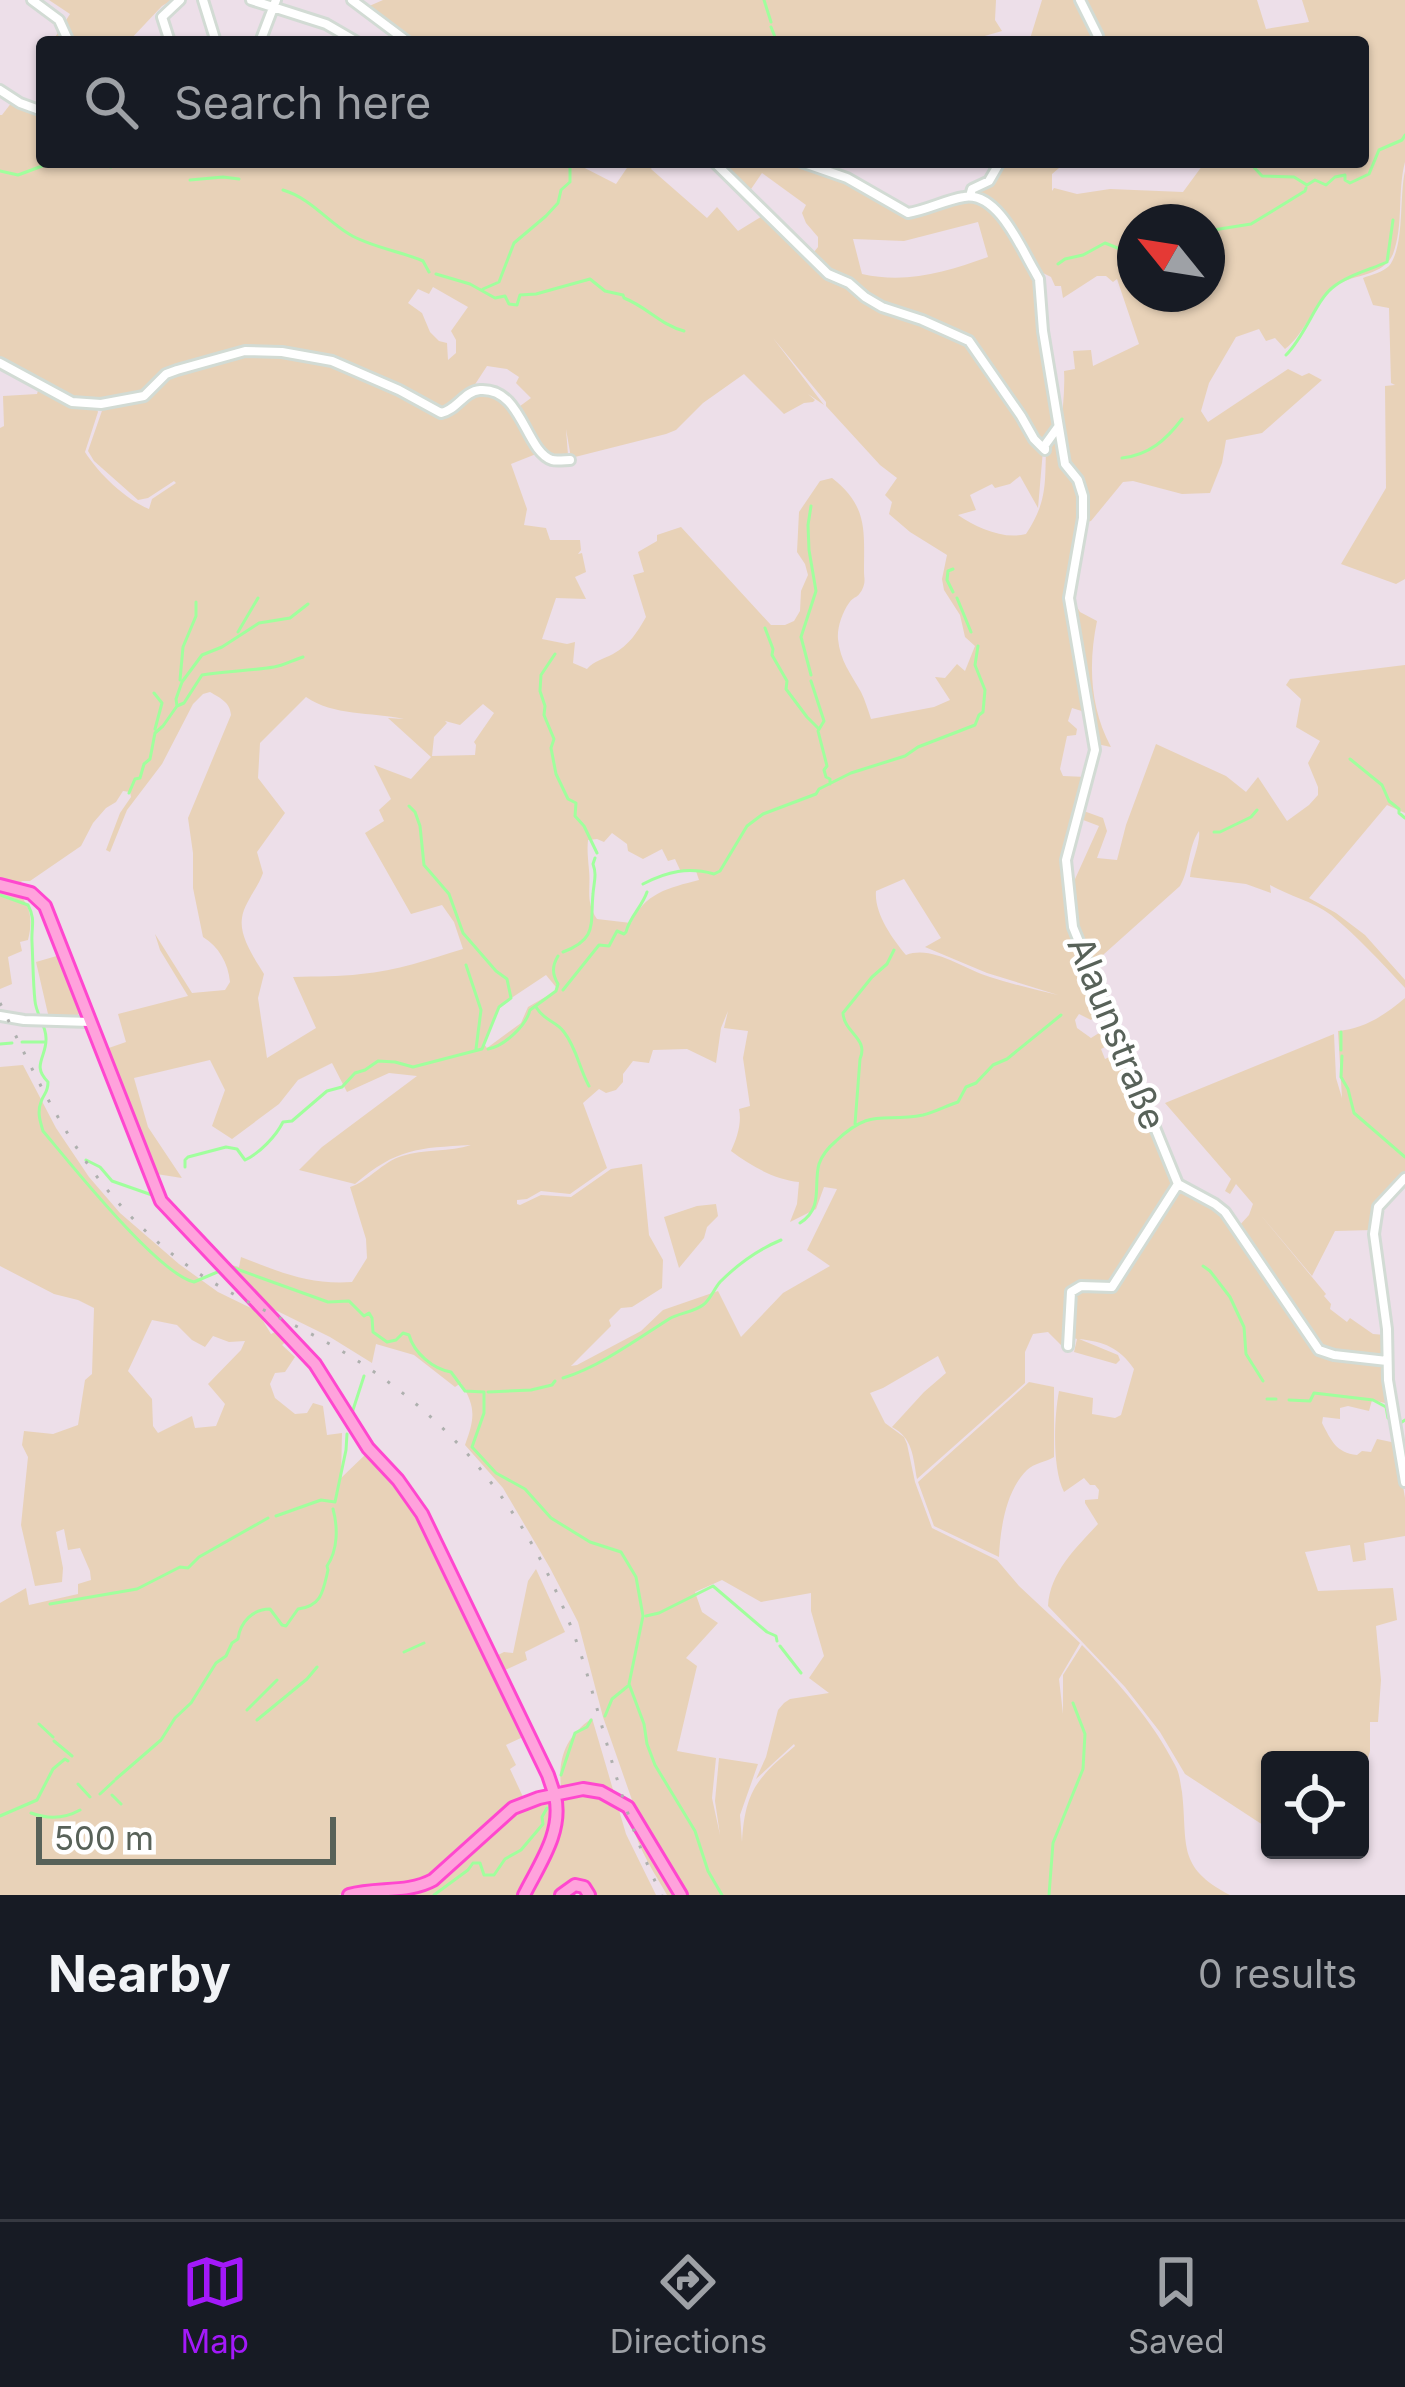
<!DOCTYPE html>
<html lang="en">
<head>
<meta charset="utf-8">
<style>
  :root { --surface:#171b24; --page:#20242c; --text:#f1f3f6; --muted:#9ea1a6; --line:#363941; --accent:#a319f9 }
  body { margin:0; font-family:Inter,sans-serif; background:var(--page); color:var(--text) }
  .controls { position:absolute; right:36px; bottom:36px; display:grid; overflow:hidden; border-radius:12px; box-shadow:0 3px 9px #0004 }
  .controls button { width:108px; height:108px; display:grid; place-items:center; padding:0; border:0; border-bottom:3px solid var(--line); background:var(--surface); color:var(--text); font:60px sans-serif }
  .compass { position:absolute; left:1117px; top:204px; width:108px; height:108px; border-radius:50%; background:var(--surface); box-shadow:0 3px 9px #0004; rotate:300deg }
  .scale { position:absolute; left:36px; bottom:30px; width:300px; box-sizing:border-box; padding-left:12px; border:6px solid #586259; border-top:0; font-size:33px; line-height:42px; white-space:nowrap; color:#586259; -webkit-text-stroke:9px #fff; paint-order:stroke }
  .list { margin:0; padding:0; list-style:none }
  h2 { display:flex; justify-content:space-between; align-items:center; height:156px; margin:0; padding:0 48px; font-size:51px }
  h2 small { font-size:39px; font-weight:400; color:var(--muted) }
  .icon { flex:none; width:66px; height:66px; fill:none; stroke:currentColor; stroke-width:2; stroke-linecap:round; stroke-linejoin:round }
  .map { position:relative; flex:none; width:1405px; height:1895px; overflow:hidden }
  .search { position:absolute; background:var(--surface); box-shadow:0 3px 9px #0004; left:36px; right:36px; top:36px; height:132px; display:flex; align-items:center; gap:30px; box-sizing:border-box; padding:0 42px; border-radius:12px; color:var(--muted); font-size:45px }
  .sheet { height:324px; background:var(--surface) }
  nav { display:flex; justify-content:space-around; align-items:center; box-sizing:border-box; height:168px; border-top:3px solid var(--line); background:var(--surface); font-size:33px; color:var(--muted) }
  nav a { display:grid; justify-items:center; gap:6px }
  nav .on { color:var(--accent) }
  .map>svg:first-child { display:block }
  .green { fill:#e8d2b8; fill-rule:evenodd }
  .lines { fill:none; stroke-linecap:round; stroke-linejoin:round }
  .stream { stroke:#a0ff9d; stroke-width:3 }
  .minor-casing { stroke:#d2dbd4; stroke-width:14 }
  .major-casing { stroke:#ff47cf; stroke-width:16 }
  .minor { stroke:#fff; stroke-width:8 }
  .major { stroke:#ffa2dc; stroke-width:10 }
  .rail { stroke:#aeb0ae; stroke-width:3; stroke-dasharray:3 15; stroke-linecap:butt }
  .labels { text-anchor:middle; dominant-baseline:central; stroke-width:9; stroke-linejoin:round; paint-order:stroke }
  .street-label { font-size:36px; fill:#586259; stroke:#fff }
</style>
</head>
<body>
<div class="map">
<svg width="1405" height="1895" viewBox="0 0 1405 1895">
  <rect width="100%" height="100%" fill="#eddfe9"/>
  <path class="green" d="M49,0H172L162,6L128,42H52L70,14Z
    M383,0H996L995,20L1002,31L964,42H412L367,7Z
    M1042,0H1079L1081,4V0H1257L1266,29L1309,22L1302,0H1405V162C1397,192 1404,225 1393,254C1384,276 1354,274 1337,285C1314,301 1307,332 1285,349L1275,338L1266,341L1259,329L1236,337L1209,383L1201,411L1208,422L1288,369L1302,376L1309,373L1322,380L1262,433L1226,440L1222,463L1210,493L1182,494L1133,481L1123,482L1091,521L1083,523L1072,599L1080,612L1097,621C1088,664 1090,708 1111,747L1097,744L1088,713L1072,708L1068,721L1077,729L1076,735L1067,736L1060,769L1063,776L1086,777L1064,867L1073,934L1103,1007L1091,1020L1079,1014L1075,1020L1077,1028L1091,1038L1099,1033L1102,1037L1107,1034L1111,1044L1101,1049L1105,1059L1120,1052L1177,1184L1176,1188L1220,1211L1312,1345L1324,1356L1382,1362L1385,1365L1389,1404L1372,1400L1369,1411L1348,1406L1340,1408V1419L1323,1417L1322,1423C1331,1440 1336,1453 1357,1455L1362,1451L1371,1452L1377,1439L1396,1443L1405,1498V1536L1364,1543L1366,1560L1353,1562L1350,1545L1305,1552L1318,1591L1393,1588L1397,1620L1376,1626L1381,1680L1378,1722H1370V1751L1360,1786V1760H1270V1826L1266,1827L1185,1774L1160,1732L1125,1687L1048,1606C1050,1572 1076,1548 1098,1524L1085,1503V1500L1098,1499L1099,1490L1095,1485H1090L1084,1478L1064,1492C1052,1468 1054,1418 1059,1391L1093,1398L1092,1414L1115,1418L1121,1415L1134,1369C1119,1347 1104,1342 1079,1339L1118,1355L1120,1360L1116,1364L1074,1352L1077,1339L1067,1336V1347L1062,1346L1048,1332L1033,1334L1025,1352V1383L917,1479C913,1457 913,1438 892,1427L924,1392L946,1373L938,1356L883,1388L870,1393L885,1423L904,1437L907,1444L915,1482L932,1528L997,1560L1019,1586L1080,1643L1059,1679L1063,1714V1675L1082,1645C1117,1681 1152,1720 1175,1765C1180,1774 1180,1782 1182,1792C1188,1845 1176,1867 1230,1895H667C652,1868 626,1832 632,1800L603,1717L578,1622L550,1568L503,1488L465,1445C475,1418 476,1407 461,1383L455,1387L414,1355L376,1344L372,1363L330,1337L267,1306L228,1264L239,1267L241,1257C280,1272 309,1285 352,1282L367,1258L366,1239L350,1187C369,1181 382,1162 402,1156C424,1149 450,1152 471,1145C418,1148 397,1148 355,1184L299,1170L322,1147L417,1076L389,1073L347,1092L332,1063L298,1080L279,1104L232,1139L212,1126L225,1090L210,1060L134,1078L148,1127L182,1178L150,1173L103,1050L126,1042L118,1014L188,996L160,950L155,934L192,993L225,990L230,982C228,963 219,947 203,937L193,888V853L188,818L231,715C230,702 220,698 210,692L203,694L193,704L162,764L127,810L110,852L106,850L120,813L131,797L130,792L123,791L116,802L106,808L93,823L81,846L30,881H22L17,886V891C31,907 33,919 28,940L20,942L22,951L8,957L12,984L0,989V428L4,426L3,396L37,394L39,387L66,402L96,406L98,412L85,452C99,474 125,499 149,509L152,499L176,483L174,481L148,498L138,500L94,461L88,451L104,405L143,398L152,392L153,386L137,396L87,402L61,395L29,374L0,361V115H2L12,102L42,116V162H573L616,184L631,162H655L651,169L707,218L717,207L738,231L769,212L814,252L818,247V237L806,223L802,213L806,205L762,173L749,192L716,162H797L848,180L901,212L911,214L971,197L998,210C993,200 980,199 976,189L992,179L1001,162H1066L1052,174V191L1054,188L1077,194L1110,189L1183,192L1205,162H1363V42H1344L1345,39L1342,42H1103L1097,33L1096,42H1029ZM1003,219L1037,270L1051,277L1055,286H1061L1063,298L1097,276H1106L1113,282L1117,279L1139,344L1093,366L1091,350L1073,351L1075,369L1064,371C1066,401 1057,431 1065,460C1068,469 1077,477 1081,484L1077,483L1063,468L1042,339L1037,279ZM978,222L988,257C946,272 907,284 862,274L853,239L904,241ZM1135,222H1207V294H1135ZM433,287L468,307L451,331L456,340V353L448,360L447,343L439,341L430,332L422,313L408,303L418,289L429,294ZM773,338L826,402V406L880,465L897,478L885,495L892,502L889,514L910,532L947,555L942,579L944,590L960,615L965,637L975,646L965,671L957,664L945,678L935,677L950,700L934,707L871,719C868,710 865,700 861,692C851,674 840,661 838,639C837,628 842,613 849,603C855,595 856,600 862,590C866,581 864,580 864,571C864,530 868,506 832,478L820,481L799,512L797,552L805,564L808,575L801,591L800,611L794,621L785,625H771L681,527L657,535V541L638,552L644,572L633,575L646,617C637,633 629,645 613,654C602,660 595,660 587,669L573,663L575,642L567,644L542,639L556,598L586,599L575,577L586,572L582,553L578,554L581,550L580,540H550L546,528L524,525L527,509L511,464L536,454L550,461C520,438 519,389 473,392L452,411L451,409L472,389L487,366L507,369L519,377L516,383L531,398L516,409C529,430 538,458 565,458L568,455L566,429L571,458L666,434L676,430L703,403L744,374L784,414L804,403L813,402L815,400L808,394L824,405ZM1022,415L1038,442L1046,448C1045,485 1047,502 1026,534C1004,540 977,528 958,515L976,510L970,495L992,484L995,488L1010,484L1020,476L1038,508L1043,450L1035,442ZM306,697C333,716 371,712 404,719L388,718L431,757L411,779L374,765L391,799L379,810L384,821L365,833L411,914L442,905L454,922L463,949C430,959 396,971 361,974C339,977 316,976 293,977L316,1028L267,1058L258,998L264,974C255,959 239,937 242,918C244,903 258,888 263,873L257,852L285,813L258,778L260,743ZM483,704L494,713L474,742L476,745L475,755L432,756L434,737L447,723L445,721L460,725ZM612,833L627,844L628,851L643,859L662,849L668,861L675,859L681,872L696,871L699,880C668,888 645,893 631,923L597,919C585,901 591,889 589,870C588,857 587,852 588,840L597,839L604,842ZM904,879L941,938L925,947L987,973L1058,995C1036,990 1012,984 990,977C963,969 933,945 906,955C892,938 874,913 876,891ZM546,975L556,987L554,992L528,1007L521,1023L487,1048L484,1044L498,1007ZM728,1011L724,1028L748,1031L743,1058L750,1106L739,1109C742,1123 737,1138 731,1151C751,1166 773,1179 799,1182L797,1204L790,1222L816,1209L824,1187L837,1189L807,1250L830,1266L783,1293L741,1337L718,1291L663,1310L641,1331L577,1365L571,1366L611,1326L609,1320L621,1308L632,1307L662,1288L663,1260L649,1235L642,1164L611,1169L571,1197L541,1195L520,1205L517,1204V1200L527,1199L541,1191L570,1194L607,1168L583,1103L599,1089L606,1093L616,1090L623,1082V1074L633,1061L649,1063L653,1050L687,1049L716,1063L721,1028ZM722,1580L761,1602L811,1593V1611L824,1656L809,1678L829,1693L790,1699L784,1703L778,1710L766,1757L756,1779L794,1744L795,1746C757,1778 745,1791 742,1842L740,1815L758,1764L719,1758L715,1801L720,1835L712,1798L716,1758L677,1751L697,1666L686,1658L718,1623L702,1612L695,1592Z
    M1405,171V579L1396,584L1341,564L1386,488L1385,386L1395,385L1391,383L1389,308L1373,305L1363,278C1371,275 1383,272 1389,266C1405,246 1399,197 1405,171Z
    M1405,665V813L1387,805L1309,898L1336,913L1365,935L1405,980V988C1381,962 1357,936 1331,915C1313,901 1289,896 1270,885L1271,893L1246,884L1190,877C1191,863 1201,842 1199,831C1188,847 1190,869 1180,886L1094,963L1092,962L1087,947L1078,939L1071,888L1099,826L1078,818L1081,810L1103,818L1107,831L1097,858L1117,860L1126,825L1156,744L1226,776L1246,792L1258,777L1287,821L1309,805L1318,795V787L1308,763L1320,741L1296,727L1301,699L1286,685L1290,679Z
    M60,955L81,1011L78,1015L42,1017L48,1014L36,962Z
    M1405,998V1175L1381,1200L1373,1230L1335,1231L1312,1276L1259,1213L1326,1294L1324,1296L1331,1304L1330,1309L1347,1322L1350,1318L1373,1334L1385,1335L1382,1358L1334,1352L1321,1348L1238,1227L1249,1215L1253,1204L1236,1184L1230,1194L1225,1191L1231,1179L1165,1103L1334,1034L1336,1078L1342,1098L1338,1031C1364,1029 1385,1015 1405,998Z
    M23,1065L56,1128L89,1177L120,1213L179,1264L218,1292L257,1311L271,1334L277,1331L287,1341L282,1345L295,1357L285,1372L275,1373L270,1384L275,1398L295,1414L307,1413L313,1403L323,1406L327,1435L342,1433L341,1478L367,1453L385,1459L422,1521L523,1737L506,1745L516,1765L510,1769L524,1799L505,1805L419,1890L512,1811L530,1804L563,1800C556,1763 562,1740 592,1718L626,1834L656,1895H592L588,1888L558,1895H363L402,1884L370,1885L338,1895H0V1603L26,1588L29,1605L78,1594V1584L91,1580L90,1571L80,1548L68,1550L64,1529L56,1532L63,1568L62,1582L35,1586L21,1525L28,1457L22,1445L24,1431L53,1434L78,1425L85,1380L92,1374L94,1308L78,1300L54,1294L0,1266V1067ZM152,1320L177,1325L192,1340L205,1347L213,1336L229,1342L245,1341L241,1350L208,1384L225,1404L216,1426L195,1428L192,1416L158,1433L153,1426L152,1399L128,1371Z
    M716,1204L718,1216L707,1227L704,1238L679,1268L664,1217L697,1206Z
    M1029,1382L1054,1387V1457C1046,1462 1034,1463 1027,1470C1006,1490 1000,1530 999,1557L934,1526L918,1482Z
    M536,1569L565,1632L525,1652L527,1660L501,1672L494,1657L504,1652L513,1653L528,1581Z"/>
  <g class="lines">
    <path class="stream" d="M764,0L771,22
      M771,27L777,42
      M94,162L111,167
      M1249,162L1262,176L1294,177L1307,185L1315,180L1326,185L1335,177L1345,175V180L1350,183L1369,174L1379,150L1402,140L1405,135
      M1054,164L1058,162
      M0,171L18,175L53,162
      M190,180L223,177L239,179
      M283,190C310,198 326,220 349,234C370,247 400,251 423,261L429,272
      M1207,231L1251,224L1305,191L1306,188
      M1058,264L1065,259L1083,255L1105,243L1135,255
      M436,274L470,284L495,298L505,296L509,304L517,305L520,295L536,294L590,279L605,291L623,295L624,298C647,307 661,325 684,331
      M483,289L499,282L514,243L546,216L558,203L561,190L570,182V167
      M1286,355C1305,336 1316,301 1332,288C1346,276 1369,270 1387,262L1393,220
      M1122,458C1149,455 1166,440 1182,419
      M811,506L808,525L809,550L816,591L801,637L811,675
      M953,569L948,571L947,580L953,592
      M957,598L971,632
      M765,628L773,649L772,655L787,681L786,689L807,717L819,729
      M238,632L258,598
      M555,654L541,675L540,691L545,706L544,715L554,739L551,748L556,774L568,799L576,803L575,816L584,826L597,853
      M180,680L183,647L196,616V602
      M811,681L824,721L818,731L827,766L824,770L826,777L830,779V784
      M154,693L162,703L155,729
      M177,706L184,703L202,675C226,671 249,671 274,667C283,666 293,660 303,657
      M1350,759L1382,785L1389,801L1399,809V813L1405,818
      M129,793L135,779L140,778L144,764L150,759L155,733L163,726L177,706L176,699L182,682L202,655L222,647L259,623L290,618L308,604
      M1214,832H1220L1251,817L1257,810
      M643,884C668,871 688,867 714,874L720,871L747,826L763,814L816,794L819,789L851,773L905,756L918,747L975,725L979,715L983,712L985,690L975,665L978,646
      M0,895L28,905C36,920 31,927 32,942C33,962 33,982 35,1001C36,1014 46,1025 46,1038C47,1057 31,1065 48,1082C48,1093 44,1093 41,1102C37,1112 40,1121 43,1131C70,1163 158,1274 194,1282L222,1270
      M563,952C598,939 590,924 593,894C594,881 597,875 593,864L595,858
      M466,965L481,1010L476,1049
      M563,990L599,945L609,946L617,931L624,934L626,932C630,916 642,907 647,892
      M536,1007C544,1021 556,1021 564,1032C577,1049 579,1068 589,1086
      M1341,1032V1050
      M22,1042H44
      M0,1044L12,1043
      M488,1049C504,1046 526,1026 530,1010L556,991L558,984C552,974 552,966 558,956
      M1342,1056L1341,1077L1348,1089L1354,1113L1405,1157
      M855,1124L860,1059C869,1038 844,1033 843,1013L872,977L887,964L894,950
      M86,1160L100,1167L112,1181L152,1195
      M185,1167V1160L188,1157L226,1147L237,1149L245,1160C260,1153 276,1136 283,1122L292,1121L327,1091L342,1087L355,1073L365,1070L378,1061L395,1062L413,1067L482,1049L499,1007L511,998L507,979L496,971L463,933L449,894L424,865L420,826L415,812L409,806
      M800,1223C824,1208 813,1185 819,1164C822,1155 829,1147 836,1141C872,1107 882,1123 923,1115C935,1112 946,1106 958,1102L966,1087L976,1083L993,1065L1007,1059L1061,1015
      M1203,1266L1210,1271L1230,1297L1244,1327L1246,1354L1263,1381
      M231,1267L328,1302L349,1301L364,1316L369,1313L372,1318L373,1332L387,1342L396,1340L403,1333L409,1335C414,1353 433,1369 451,1372L465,1391L484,1392V1413L472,1447L496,1473L525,1489L551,1518L590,1542L621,1552L636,1577L643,1616L629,1684L644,1724L647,1744L655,1765L695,1831L708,1871L722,1895
      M563,1378C599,1367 636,1340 669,1319C679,1313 694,1312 703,1305C710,1300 714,1289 720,1282C739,1263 757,1250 781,1240
      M488,1392L531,1390L552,1385L555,1381
      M1267,1399H1276
      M1289,1400L1310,1401L1314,1393L1373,1400L1386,1407L1388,1418
      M352,1413L364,1376
      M1402,1422L1405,1420
      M276,1516L321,1500L335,1502L346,1450L347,1434
      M50,1604L137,1589L180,1567L188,1568L199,1557L268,1518
      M646,1616L659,1613L713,1586L767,1632L776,1636L777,1641
      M780,1646L801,1673
      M404,1652L424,1643
      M247,1710L277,1680
      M605,1716L612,1699L628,1686
      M257,1720L307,1679L317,1667
      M39,1724L53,1737
      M54,1741L72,1756
      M561,1775L575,1733L587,1727L591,1720
      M116,1779L161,1740L175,1718L191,1703L216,1663L226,1656L232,1643L238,1639C240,1622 253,1609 270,1609L282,1625L286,1626L298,1609C322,1606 323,1591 328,1570L327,1566C338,1550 338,1527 333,1509
      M78,1784L90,1797
      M100,1794L114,1781
      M112,1795L121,1804
      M31,1813C47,1819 64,1819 80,1810
      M0,1816L37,1800L53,1769L65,1759L68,1761
      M434,1895L468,1870L473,1863H480L484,1875H494L505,1859L521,1850L543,1824L542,1817L547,1808
      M1049,1895L1053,1843L1083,1769L1085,1734L1073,1703"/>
    <defs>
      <path id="minor" d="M32,0L59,20L69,42
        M203,0L216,42
        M251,0L326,24L357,42
        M352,0L408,42
        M1080,0L1098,36L1097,42
        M170,42L162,17L180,0
        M260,42L276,0
        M0,90L20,103L42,111
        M714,162L828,274L849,283L865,297L882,307L922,320L969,341L1021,416L1034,439L1045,450V445L1058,427
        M801,162L847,178L908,213C927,210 945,200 964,197C997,191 1020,246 1034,270L1039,279L1043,331L1065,464L1078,480L1083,496V518L1069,598L1095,750L1066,860L1073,927L1178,1184L1215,1204L1225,1212L1319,1350L1334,1355L1387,1361
        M970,196L972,189L989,181L1000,162
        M0,363L72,402L101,404L144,396L166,374L177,370L245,351L282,352L332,361L399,390L441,413C457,410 464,391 480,390C522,387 525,451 552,460C556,461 566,460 570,460
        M0,1016L24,1020L90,1022
        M1405,1178L1378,1207L1374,1234L1387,1329L1388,1380L1405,1482
        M1068,1346L1071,1292L1081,1286L1112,1287L1178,1184"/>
      <path id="major" d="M0,885L31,893L45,906L161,1201L315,1364L368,1448L398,1480L422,1514L548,1775L555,1796C563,1832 540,1863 524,1895
        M349,1895C377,1887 407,1894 433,1880L513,1808L539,1798L583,1789L601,1792L628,1807L681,1895
        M561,1895L575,1885L584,1887L589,1895"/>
    </defs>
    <use href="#minor" class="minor-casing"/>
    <use href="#major" class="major-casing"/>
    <use href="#minor" class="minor"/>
    <use href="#major" class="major"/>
    <path class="rail" d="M0,1003C50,1107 91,1196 188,1266C227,1294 272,1313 315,1336C374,1367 427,1408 471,1458C523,1518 560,1588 584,1664C608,1742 624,1822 662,1895"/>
  </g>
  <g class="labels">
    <g class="street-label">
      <text transform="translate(1117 1033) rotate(68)">Alaunstraße</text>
    </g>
  </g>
</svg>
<div class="controls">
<button><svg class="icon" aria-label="locate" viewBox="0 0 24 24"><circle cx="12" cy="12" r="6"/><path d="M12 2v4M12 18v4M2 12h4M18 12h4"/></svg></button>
</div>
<svg class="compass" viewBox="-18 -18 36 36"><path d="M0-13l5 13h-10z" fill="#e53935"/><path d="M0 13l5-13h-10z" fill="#9ea1a6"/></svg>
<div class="scale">500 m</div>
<div class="search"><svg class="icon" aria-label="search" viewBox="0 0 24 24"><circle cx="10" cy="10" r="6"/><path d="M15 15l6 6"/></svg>Search here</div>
</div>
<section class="sheet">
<h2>Nearby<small>0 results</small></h2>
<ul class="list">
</ul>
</section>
<nav>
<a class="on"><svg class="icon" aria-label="map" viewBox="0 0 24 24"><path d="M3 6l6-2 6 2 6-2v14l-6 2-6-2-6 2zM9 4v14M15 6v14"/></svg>Map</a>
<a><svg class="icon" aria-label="directions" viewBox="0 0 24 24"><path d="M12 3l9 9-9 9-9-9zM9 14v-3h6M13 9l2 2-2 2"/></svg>Directions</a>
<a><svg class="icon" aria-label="saved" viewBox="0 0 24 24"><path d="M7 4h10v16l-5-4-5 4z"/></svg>Saved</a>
</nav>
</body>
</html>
